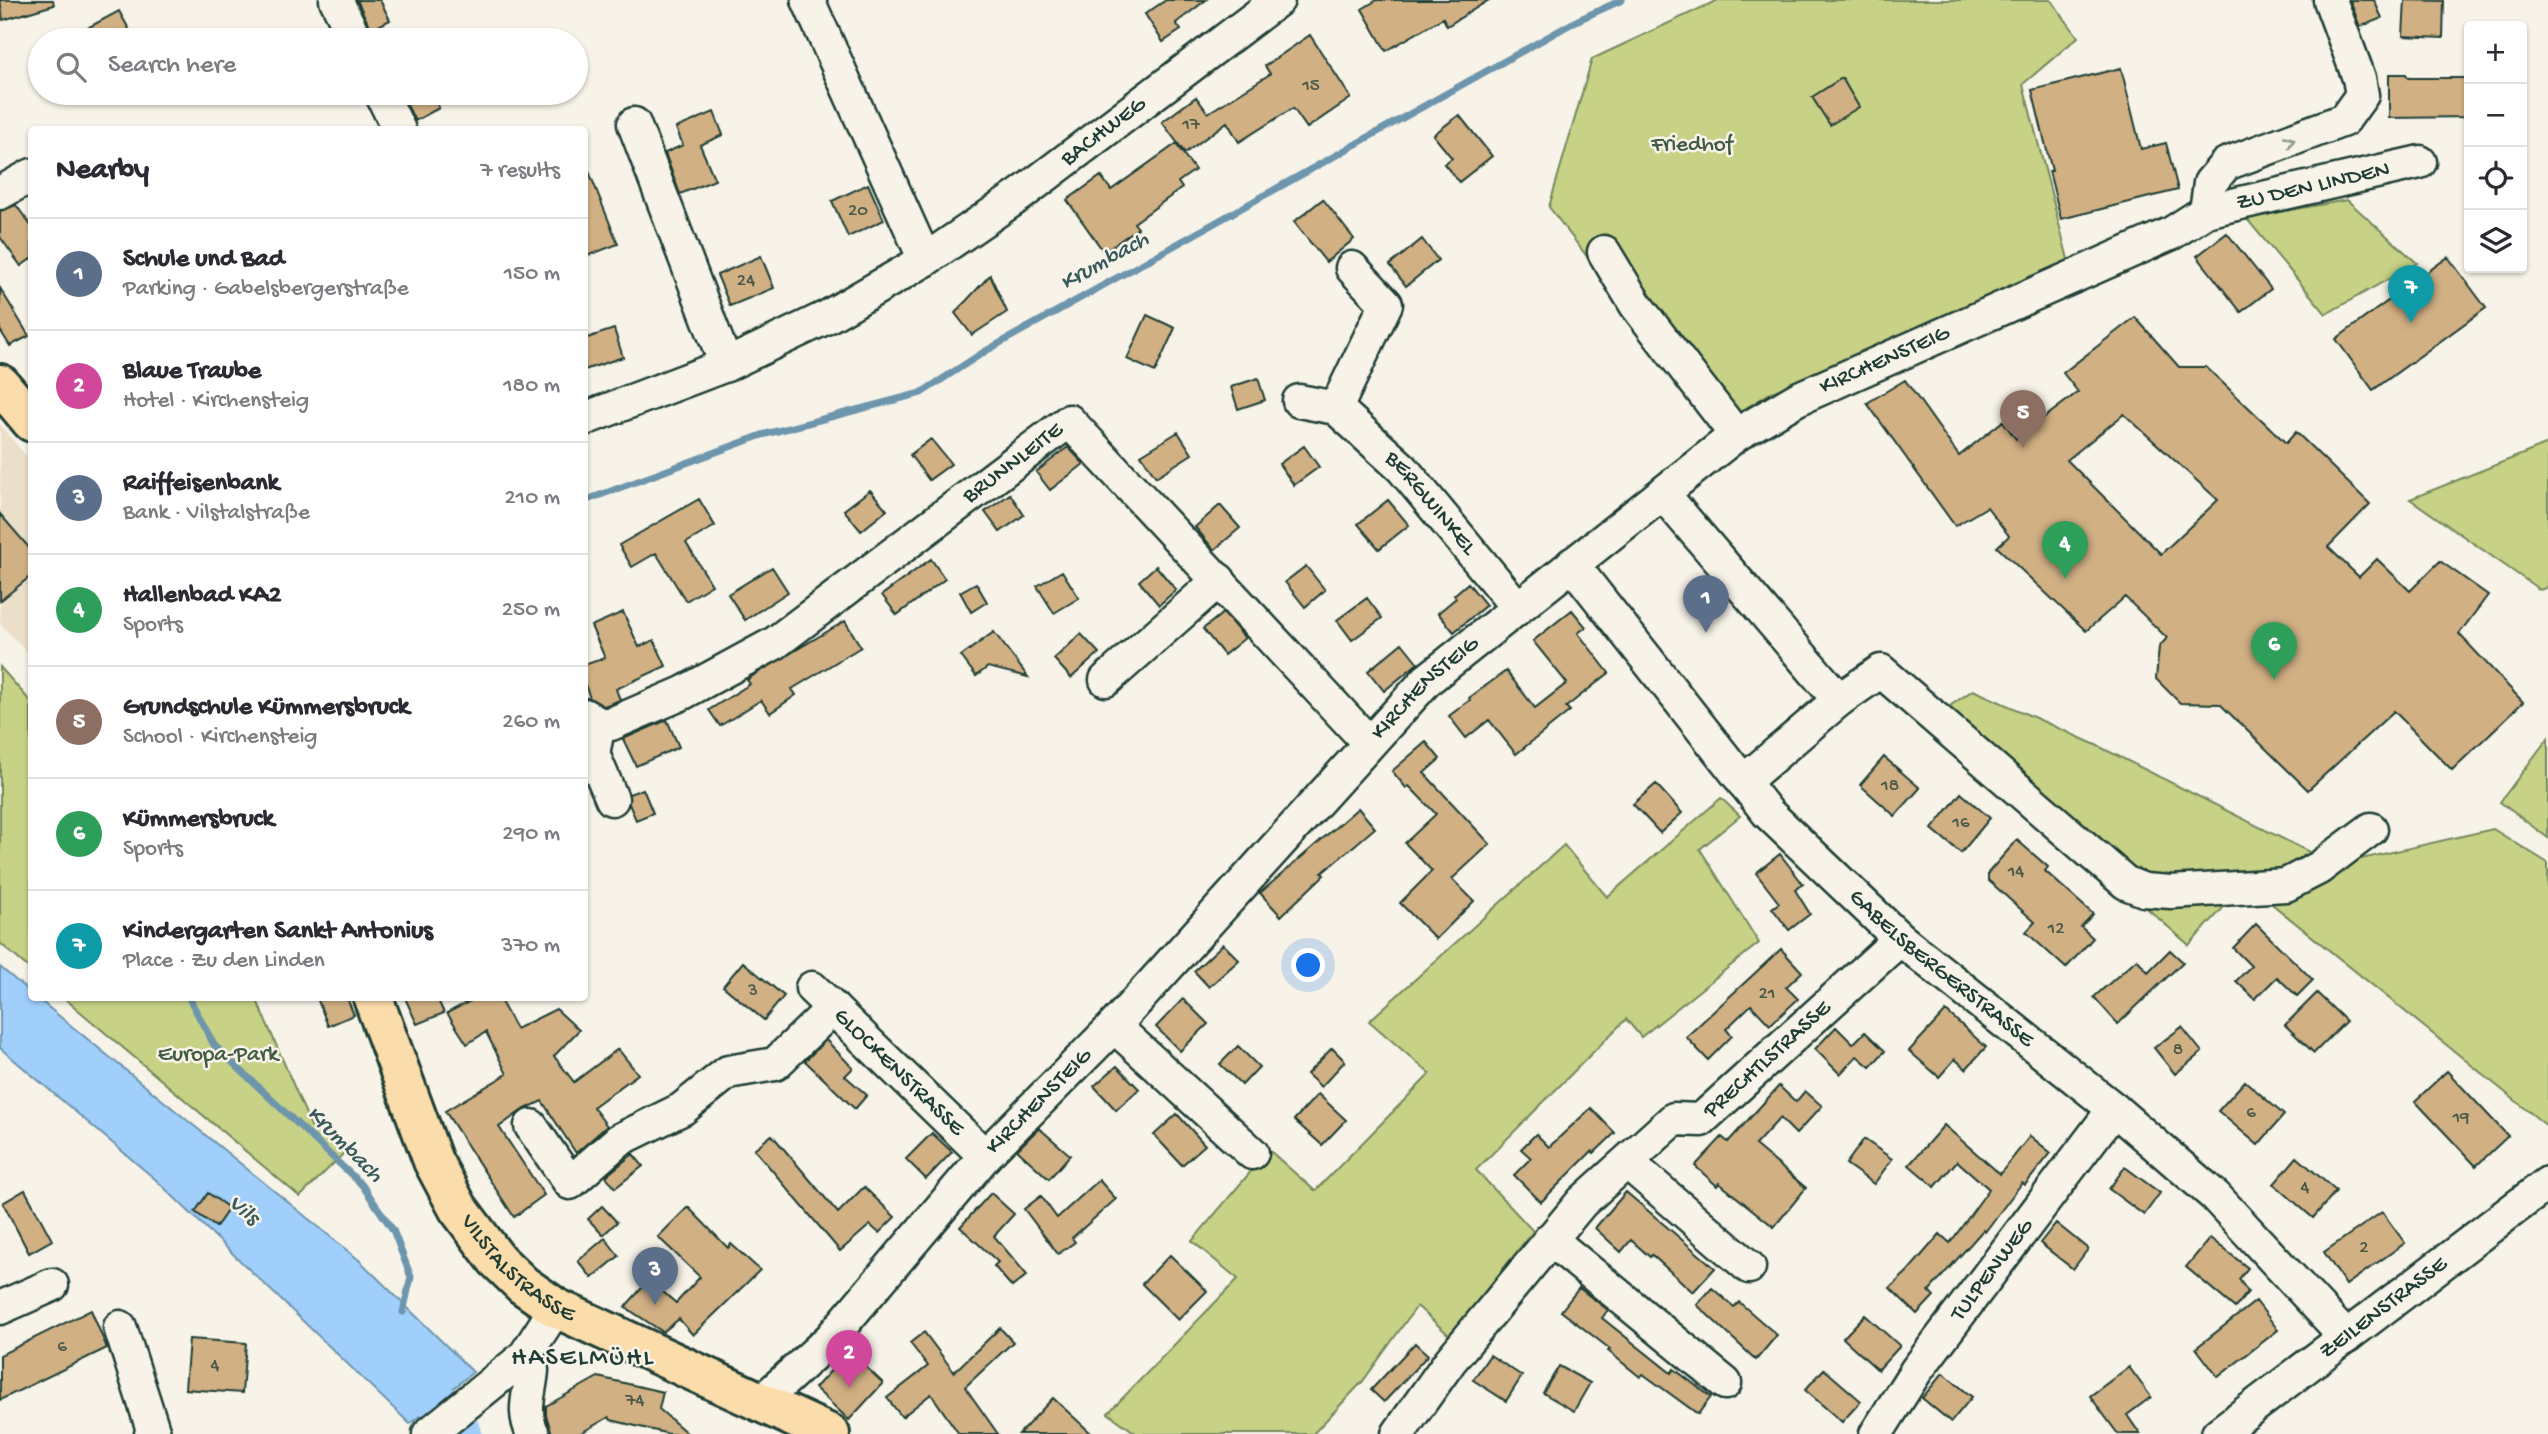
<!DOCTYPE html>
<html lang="en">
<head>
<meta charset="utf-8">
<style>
  :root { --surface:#fff; --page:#f2f2f3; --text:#2b2b33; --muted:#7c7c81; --line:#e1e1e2; --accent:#d1495b }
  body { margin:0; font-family:"Gochi Hand",sans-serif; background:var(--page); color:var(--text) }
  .controls { position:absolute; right:21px; top:21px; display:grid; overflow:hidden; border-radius:7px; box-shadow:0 2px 5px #0004 }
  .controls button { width:63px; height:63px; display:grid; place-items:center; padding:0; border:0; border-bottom:2px solid var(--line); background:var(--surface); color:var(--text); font:35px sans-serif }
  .you { position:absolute; left:1309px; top:966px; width:24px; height:24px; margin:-18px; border:5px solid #fff; border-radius:50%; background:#1a73e8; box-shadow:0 0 0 10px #1a73e833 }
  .badge { display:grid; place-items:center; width:46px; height:46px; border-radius:50%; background:var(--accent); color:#fff; font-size:23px; font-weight:700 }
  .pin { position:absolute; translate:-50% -58px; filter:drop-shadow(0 2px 4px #0008) }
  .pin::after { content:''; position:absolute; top:37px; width:24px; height:21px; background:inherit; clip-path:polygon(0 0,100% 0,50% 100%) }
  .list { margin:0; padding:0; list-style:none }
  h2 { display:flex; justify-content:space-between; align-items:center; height:91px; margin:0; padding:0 28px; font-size:30px }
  h2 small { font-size:23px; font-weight:400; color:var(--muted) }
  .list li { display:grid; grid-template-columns:46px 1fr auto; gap:21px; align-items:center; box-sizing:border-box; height:112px; padding:0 28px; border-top:2px solid var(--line) }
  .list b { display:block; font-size:26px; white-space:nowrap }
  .list p { margin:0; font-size:23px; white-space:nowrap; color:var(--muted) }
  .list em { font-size:23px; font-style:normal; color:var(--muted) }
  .icon { flex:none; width:38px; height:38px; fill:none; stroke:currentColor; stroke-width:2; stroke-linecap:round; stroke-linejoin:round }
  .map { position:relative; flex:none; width:2548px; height:1434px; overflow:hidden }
  .search { position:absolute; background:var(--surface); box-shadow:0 2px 5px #0004; left:28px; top:28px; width:560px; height:77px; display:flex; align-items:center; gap:18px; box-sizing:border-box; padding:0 24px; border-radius:38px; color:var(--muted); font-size:26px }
  .panel { position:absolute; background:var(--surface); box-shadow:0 2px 5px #0004; left:28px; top:126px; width:560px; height:875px; border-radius:7px }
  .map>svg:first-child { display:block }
  .built { fill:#ecdfca }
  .green { fill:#c7d286; stroke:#73885d; stroke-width:2 }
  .water { fill:#a1cffc; stroke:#6d95ac; stroke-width:2 }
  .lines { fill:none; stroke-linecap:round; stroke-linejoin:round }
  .stream { stroke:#6d95ac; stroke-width:7 }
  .river { stroke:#a1cffc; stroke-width:42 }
  .building { fill:#d1b084; stroke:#1f3d34; stroke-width:2; fill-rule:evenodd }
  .minor-casing { stroke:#1f3d34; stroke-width:37 }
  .major-casing { stroke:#1f3d34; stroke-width:44 }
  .minor { stroke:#f7f3e8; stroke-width:32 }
  .major { stroke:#fbdcab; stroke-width:38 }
  .oneway { stroke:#8b988e }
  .labels { text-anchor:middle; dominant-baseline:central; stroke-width:5; stroke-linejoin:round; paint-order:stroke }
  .number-label { font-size:19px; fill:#4c5a48 }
  .street-label { font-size:23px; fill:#1f3d34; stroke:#f7f3e8 }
  .park-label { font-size:23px; fill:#415b44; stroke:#f7f3e8 }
  .water-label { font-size:24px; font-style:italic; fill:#395a5c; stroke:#f7f3e8 }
  .quarter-label { font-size:26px; letter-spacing:2px; fill:#1f3d34; stroke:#f7f3e8 }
</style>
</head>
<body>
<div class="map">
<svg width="2548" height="1434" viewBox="0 0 2548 1434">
  <rect width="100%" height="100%" fill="#f7f3e8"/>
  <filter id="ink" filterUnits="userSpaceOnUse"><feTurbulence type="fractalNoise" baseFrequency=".0143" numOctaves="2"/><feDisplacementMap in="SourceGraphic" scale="14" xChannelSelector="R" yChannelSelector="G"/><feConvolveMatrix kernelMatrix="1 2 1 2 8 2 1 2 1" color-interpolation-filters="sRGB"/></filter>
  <g filter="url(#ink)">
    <path class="built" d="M0,424L31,462V657L0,624Z"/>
    <path class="green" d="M1718,0H2051L2078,37L2023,84L2070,267L1772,392L1717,426L1549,207L1592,59Z
      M2347,200L2417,263L2326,314L2246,218Z
      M2548,444V587L2540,590L2410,499Z
      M0,667L31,702V970L0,943Z
      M1973,690L2096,745L2335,865L2493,829L2548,863V1127L2246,883L2189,945L1931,719Z
      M2548,738V838L2500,802Z
      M1721,798L1740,816L1700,849L1759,943L1641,1037L1626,1019L1476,1170L1533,1231L1450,1336L1417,1306L1363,1381L1313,1434H1137L1108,1413L1238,1279L1192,1241L1269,1150L1315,1191L1430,1074L1369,1021L1564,845L1607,897Z
      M64,998H256L311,1126L344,1153L300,1197Z"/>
    <path class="water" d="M0,967L31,993L32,998H37L359,1260L473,1372L410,1424L155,1179L0,1048Z"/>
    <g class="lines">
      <path class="stream" d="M584,501L762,435L921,393L984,352L1578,20L1622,0
        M189,998L214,1045L362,1185L393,1230L411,1277L403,1312"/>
      <path class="river" d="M403,1356L461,1434"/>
    </g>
    <path class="building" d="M0,0H53L54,5L3,20Z
      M357,0H380L390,20L371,30Z
      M1166,0H1206L1176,23L1181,30L1163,42L1145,14Z
      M1377,0H1489L1447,26L1443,18L1386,51L1362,9Z
      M2350,0H2374L2382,18L2360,27Z
      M2405,0L2444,1L2443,38L2403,36Z
      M119,11L135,40H65Z
      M1310,35L1351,98L1307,128L1293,108L1239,142L1227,122L1185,153L1162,122L1196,97L1208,113L1270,74L1265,66Z
      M2121,68L2141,149L2166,143L2178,190L2061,219L2049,171H2052L2032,90Z
      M2389,74H2406L2408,78H2469V117L2389,118Z
      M1842,78L1859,107L1830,125L1812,97Z
      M401,93H431L439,108L415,121Z
      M714,112L723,135L700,145L715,180L680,194L665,153L683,145L676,128Z
      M1459,115L1492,156L1459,182L1444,164L1452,158L1433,135Z
      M1176,144L1195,170L1178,182L1182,188L1134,223L1138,228L1104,252L1067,200L1101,176L1111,190Z
      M584,159L618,244L584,257Z
      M868,184L884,220L848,237L832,201Z
      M1323,199L1354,239L1326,262L1294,222Z
      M16,205L32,227V258L21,266L0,237V211Z
      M2227,233L2271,289L2241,312L2197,256Z
      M1422,239L1438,260L1406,286L1390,265Z
      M761,256L774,288L730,306L717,275Z
      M2448,257L2486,308L2373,390L2336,339Z
      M990,275L1007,312L972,335L955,313Z
      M0,288L29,336L10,346L0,330Z
      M1147,315L1175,328L1155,372L1127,359Z
      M2135,317L2179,367H2206L2286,443L2296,432L2370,504L2328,547L2359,577L2377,559L2410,591L2440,561L2488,595L2459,634L2523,702L2452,770L2394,711L2308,790L2220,704L2180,703L2156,679L2159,647L2167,638L2125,597L2086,631L1997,547L2009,536L1987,507L1955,526L1867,403L1905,380L1959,456L2003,421L2016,439L2078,392L2063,373ZM2124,414L2218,500L2161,554L2067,460Z
      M614,329L623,357L584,370V339Z
      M1258,378L1265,400L1238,409L1231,387Z
      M1178,432L1192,454L1156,477L1141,455Z
      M931,439L951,464L929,480L910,455Z
      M1304,446L1319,467L1294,485L1279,464Z
      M1068,447L1084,464L1050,490L1036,472Z
      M870,490L887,510L861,531L844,510Z
      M1010,494L1024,515L1000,532L985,512Z
      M699,499L715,526L686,543L712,585L686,601L656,553L632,567L619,545Z
      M1388,500L1409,525L1379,549L1358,524Z
      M1220,505L1240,528L1214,550L1195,527Z
      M0,514L32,551V575L0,601Z
      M931,559L945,579L897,615L882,595Z
      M1156,566L1176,590L1159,605L1139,581Z
      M1306,566L1325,590L1305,607L1285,582Z
      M772,567L788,592L745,620L728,594Z
      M1062,571L1079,598L1054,613L1037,586Z
      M976,583L987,602L971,612L960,592Z
      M1468,583L1486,605L1454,632L1438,613L1456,598L1454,595Z
      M1367,598L1382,618L1352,640L1337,620Z
      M1572,610L1586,627L1578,633L1609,673L1566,707L1570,711L1516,754L1489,720L1466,738L1449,716L1470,700L1469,698L1506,671L1535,708L1567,683L1533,641Z
      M623,612L639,647L654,640L666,666L616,689L620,700L604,706L590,698L584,682V665L605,658L591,626Z
      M1223,613L1245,638L1224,655L1203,629Z
      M845,621L861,647L792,689L796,695L770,713L761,700L720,726L709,710L750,684L747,680L754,675Z
      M994,632L1028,677L988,667L976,676L961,656Z
      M1081,634L1099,653L1071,678L1054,659Z
      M1402,643L1418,663L1384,691L1368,671Z
      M667,720L679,747L636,766L623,739Z
      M1426,742L1440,759L1424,773L1490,844L1452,879L1474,901L1436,939L1400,903L1432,871L1405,843L1436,814L1409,786L1406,788L1392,771Z
      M1884,757L1920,788L1895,816L1860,785Z
      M1656,784L1682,813L1660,833L1633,804Z
      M643,789L653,813L636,820L629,804V794Z
      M1961,793L1990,818L1961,853L1932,829Z
      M1358,808L1375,828L1322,873L1324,875L1281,916L1260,893Z
      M2017,840L2048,867L2045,871L2093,914L2081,927L2093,938L2066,968L2026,932L2035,922L1988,880V873Z
      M1780,854L1803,884L1795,890L1810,914L1789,930L1772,908L1779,903L1756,873Z
      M2256,924L2313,980L2297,996L2277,977L2255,999L2236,981L2251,966L2233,948Z
      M1223,944L1239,960L1209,987L1194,971Z
      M1781,949L1802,972L1786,987L1798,999L1770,1025L1751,1005L1726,1029L1732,1036L1708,1060L1686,1037Z
      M2170,950L2183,962L2118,1024L2094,997L2137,959L2148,972Z
      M743,962L784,996L764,1020L723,986Z
      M2317,993L2346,1021L2314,1053L2285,1025Z
      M317,998H347L354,1015L328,1026Z
      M405,998H437L444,1013L417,1024Z
      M476,998H499L516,1029L556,1009L579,1030L554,1056L574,1082L618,1049L638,1074L593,1107L607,1126L576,1153L542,1101L521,1111L499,1127L544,1195L514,1217L445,1111L507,1074L486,1032L467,1044L447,1013Z
      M1183,999L1208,1024L1180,1051L1156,1027Z
      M1946,1011L1986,1047L1966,1069L1955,1059L1939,1077L1909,1051Z
      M1836,1027L1853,1044L1865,1032L1885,1051L1870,1067L1857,1056L1840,1074L1815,1049Z
      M2182,1027L2202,1052L2175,1074L2154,1048Z
      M826,1040L853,1068L845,1076L867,1095L855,1109L805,1061Z
      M1238,1046L1259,1067L1242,1085L1220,1064Z
      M1332,1048L1345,1061L1321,1087L1307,1074Z
      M1117,1066L1139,1089L1116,1110L1094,1086Z
      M2447,1071L2508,1136L2476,1166L2415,1101Z
      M2245,1081L2284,1115L2258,1145L2218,1111Z
      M1779,1086L1796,1102L1805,1091L1822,1106L1796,1134L1780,1118L1755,1145L1806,1188L1774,1227L1719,1183L1717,1186L1695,1166L1722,1137L1728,1142Z
      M1318,1094L1346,1120L1322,1145L1294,1120Z
      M1591,1108L1615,1133L1594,1153L1592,1151L1541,1202L1514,1175L1531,1158L1521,1149L1536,1134L1549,1147Z
      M1177,1114L1205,1145L1182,1165L1154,1135Z
      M1944,1125L2000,1174L2030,1136L2051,1153L2025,1185L2022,1183L1985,1232L1983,1230L1929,1291L1934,1296L1917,1314L1890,1288L1908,1271L1940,1234L1950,1243L1989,1189L1957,1161L1935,1187L1909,1165Z
      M1039,1128L1070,1155L1049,1179L1017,1150Z
      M932,1133L952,1152L926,1179L906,1159Z
      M772,1135L838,1213L864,1187L895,1217L879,1233L870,1225L840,1251L754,1149Z
      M1864,1139L1892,1159L1874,1184L1846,1164Z
      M633,1154L643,1166L615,1188L606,1176Z
      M2297,1157L2336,1191L2313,1218L2274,1184Z
      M2125,1167L2160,1193L2144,1215L2109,1189Z
      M1099,1180L1116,1199L1072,1238L1075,1242L1058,1254L1024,1209L1041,1196L1057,1218Z
      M25,1190L52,1240L29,1253L3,1203Z
      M1626,1192L1715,1268L1693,1292L1652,1255L1650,1257L1631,1240L1621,1252L1595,1228Z
      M208,1193L229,1208L216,1227L195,1212Z
      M991,1193L1014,1214L994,1236L1027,1275L1012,1287L994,1266L998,1262L960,1227Z
      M602,1206L617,1222L603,1235L588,1219Z
      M688,1207L728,1248L731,1244L760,1270L693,1335L679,1319L663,1332L625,1307L649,1280L676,1303L700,1277L658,1237Z
      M2382,1212L2405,1243L2346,1285L2324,1252Z
      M2056,1223L2088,1249L2073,1269L2040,1243Z
      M605,1238L619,1256L592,1278L578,1261Z
      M2210,1238L2248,1268L2239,1279L2248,1292L2235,1308L2186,1267Z
      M1170,1255L1207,1291L1178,1320L1142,1284Z
      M1579,1288L1608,1310L1602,1318L1671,1373L1674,1369L1711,1397L1698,1414L1643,1374L1640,1377L1608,1351L1610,1349L1561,1311Z
      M1712,1288L1734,1307L1739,1302L1777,1335L1756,1360L1697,1305Z
      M2256,1301L2278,1330L2218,1377L2196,1348Z
      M91,1310L107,1348L0,1400V1355Z
      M1865,1315L1900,1346L1878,1370L1843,1338Z
      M1000,1328L1013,1342L965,1387L998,1434H959L931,1394L902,1417L887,1398L928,1366L910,1343L924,1332L954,1372Z
      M189,1339L246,1343L242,1393L185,1389Z
      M1415,1343L1428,1355L1384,1402L1371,1390Z
      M849,1351L883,1383L849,1420L815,1388Z
      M1490,1355L1522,1376L1506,1401L1473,1380Z
      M1559,1366L1590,1383L1574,1411L1543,1393Z
      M2129,1367L2151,1397L2127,1415L2140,1434H2118L2090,1396Z
      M1824,1369L1861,1401L1842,1422L1805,1390Z
      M1943,1373L1972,1397L1951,1422L1922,1398Z
      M598,1377L663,1392L659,1409L688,1434H669L611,1420L609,1417L579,1434H552L546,1415V1406Z
      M1053,1398L1092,1434H1019Z"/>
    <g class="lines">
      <defs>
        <g id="minor">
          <path d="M336,0L356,40"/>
          <path d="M808,0L925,260"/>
          <path d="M381,93L399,130"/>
          <path d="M634,124L726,365"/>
          <path d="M0,193L32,175"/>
          <path id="s1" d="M2206,211L2420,162"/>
          <path d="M1604,252L1636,305L1736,435"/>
          <path id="s2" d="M1299,401L1336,408L1402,468L1517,607"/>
          <path d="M1336,408L1386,304L1352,268"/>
          <path id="s3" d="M584,419L726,365L827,317L925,260L1020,195L1278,0"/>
          <path d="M1663,494L1839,700L1743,782"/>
          <path id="s4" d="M1572,564L1768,813L1900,939L2114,1109L2215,1196L2346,1337"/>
          <path d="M1106,680L1219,580"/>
          <path d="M1839,700L1881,671L2126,883L2144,890L2171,892L2286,885L2319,868L2371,829"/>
          <path id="s5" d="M584,715L599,724H611L683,693L775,643L1069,421L1369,743"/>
          <path d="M599,724L593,754L612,799"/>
          <path id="s6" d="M812,988L985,1156"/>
          <path d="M1114,1026L1252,1153"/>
          <path d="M531,1126L570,1183L619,1140L682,1109L728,1072L775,1064L833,1008"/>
          <path d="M1627,1162L1749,1267"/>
          <path d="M1550,1239L1725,1383"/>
          <path d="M0,1308L52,1285"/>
          <path d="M120,1327L154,1433L151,1434"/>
          <path d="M524,1357L532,1370C530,1396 521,1410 533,1434"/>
          <path id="s7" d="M761,1402L830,1339L985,1156L1114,1026L1427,680L1736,435L1797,399L2172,233L2206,211L2210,183L2226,164L2344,120L2362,95L2359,78L2330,0"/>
          <path d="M429,1434L524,1357L556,1308"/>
          <path id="s8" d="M1398,1434L1450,1361L1582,1202L1674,1119L1701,1120L1900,939"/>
          <path id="s9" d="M1876,1434L1916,1371L2114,1109"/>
          <path id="s10" d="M2218,1434L2548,1183"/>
        </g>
        <g id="major">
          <path d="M0,384L32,422"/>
          <path id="s11" d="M373,998L433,1161L458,1208L497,1260L523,1285L556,1308L830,1434"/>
        </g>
      </defs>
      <use href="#minor" class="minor-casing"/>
      <use href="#major" class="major-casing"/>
      <use href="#minor" class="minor"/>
      <use href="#major" class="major"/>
    </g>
    <defs><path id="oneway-chevron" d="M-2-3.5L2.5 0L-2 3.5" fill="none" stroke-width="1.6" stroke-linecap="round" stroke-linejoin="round" transform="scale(1.75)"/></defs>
    <use class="oneway" href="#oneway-chevron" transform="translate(2290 141) rotate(-21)"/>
  </g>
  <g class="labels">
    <g class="number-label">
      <text x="1311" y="86">15</text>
      <text x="1191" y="125">17</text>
      <text x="858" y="211">20</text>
      <text x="746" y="281">24</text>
      <text x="1890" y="786">18</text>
      <text x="1961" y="823">16</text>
      <text x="2016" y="872">14</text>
      <text x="2056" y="929">12</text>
      <text x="753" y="991">3</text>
      <text x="1767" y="994">21</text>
      <text x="2178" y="1050">8</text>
      <text x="2251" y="1113">6</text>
      <text x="2461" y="1118">19</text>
      <text x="2305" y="1188">4</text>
      <text x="2364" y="1248">2</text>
      <text x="62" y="1347">6</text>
      <text x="215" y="1366">4</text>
      <text x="635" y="1401">74</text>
    </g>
    <g class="street-label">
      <text stroke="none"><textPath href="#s3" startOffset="597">BACHWEG</textPath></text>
      <text stroke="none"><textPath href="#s1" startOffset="110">ZU DEN LINDEN</textPath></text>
      <text stroke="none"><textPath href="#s7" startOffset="1544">KIRCHENSTEIG</textPath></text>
      <text stroke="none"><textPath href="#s5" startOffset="511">BRUNNLEITE</textPath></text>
      <text stroke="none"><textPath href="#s2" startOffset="172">BERGWINKEL</textPath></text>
      <text stroke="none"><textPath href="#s7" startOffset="976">KIRCHENSTEIG</textPath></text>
      <text stroke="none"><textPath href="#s4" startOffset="550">GABELSBERGERSTRASSE</textPath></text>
      <text stroke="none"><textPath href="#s8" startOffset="537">PRECHTLSTRASSE</textPath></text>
      <text stroke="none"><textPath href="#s6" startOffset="121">GLOCKENSTRASSE</textPath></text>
      <text stroke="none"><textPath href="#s7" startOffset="410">KIRCHENSTEIG</textPath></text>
      <text stroke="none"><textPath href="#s11" startOffset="313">VILSTALSTRASSE</textPath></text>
      <text stroke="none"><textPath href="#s9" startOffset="201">TULPENWEG</textPath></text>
      <text stroke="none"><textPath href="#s10" startOffset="208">ZEILENSTRASSE</textPath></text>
    </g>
    <g class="park-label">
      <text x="1692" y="145">Friedhof</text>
      <text x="218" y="1055">Europa-Park</text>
    </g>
    <g class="water-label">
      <text transform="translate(1105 262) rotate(-29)">Krumbach</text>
      <text transform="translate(344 1145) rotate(45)">Krumbach</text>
      <text transform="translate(243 1211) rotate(41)">Vils</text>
    </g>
    <g class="quarter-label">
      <text x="583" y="1359">HASELMÜHL</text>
    </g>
  </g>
</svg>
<div class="controls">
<button>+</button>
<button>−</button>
<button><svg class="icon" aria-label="locate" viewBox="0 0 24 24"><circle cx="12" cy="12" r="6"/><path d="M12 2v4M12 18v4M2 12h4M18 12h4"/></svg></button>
<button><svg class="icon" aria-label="layers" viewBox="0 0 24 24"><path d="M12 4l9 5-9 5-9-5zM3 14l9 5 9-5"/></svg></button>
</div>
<div class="you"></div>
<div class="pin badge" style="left:1706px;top:633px;background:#5c6f8a">1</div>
<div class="pin badge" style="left:849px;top:1388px;background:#d1479c">2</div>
<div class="pin badge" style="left:655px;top:1305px;background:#5c6f8a">3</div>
<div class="pin badge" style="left:2065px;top:579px;background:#2e9e5b">4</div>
<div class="pin badge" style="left:2023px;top:448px;background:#8d6e63">5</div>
<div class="pin badge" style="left:2274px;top:680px;background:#2e9e5b">6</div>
<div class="pin badge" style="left:2411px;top:323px;background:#0f9aa8">7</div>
<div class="search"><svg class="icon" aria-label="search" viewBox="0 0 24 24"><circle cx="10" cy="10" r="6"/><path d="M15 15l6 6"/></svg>Search here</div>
<section class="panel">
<h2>Nearby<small>7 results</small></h2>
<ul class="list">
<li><span class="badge" style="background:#5c6f8a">1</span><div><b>Schule und Bad</b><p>Parking · Gabelsbergerstraße</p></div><em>150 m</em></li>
<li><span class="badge" style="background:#d1479c">2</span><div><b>Blaue Traube</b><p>Hotel · Kirchensteig</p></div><em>180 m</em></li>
<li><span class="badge" style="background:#5c6f8a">3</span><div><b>Raiffeisenbank</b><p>Bank · Vilstalstraße</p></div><em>210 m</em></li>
<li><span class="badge" style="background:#2e9e5b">4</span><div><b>Hallenbad KA2</b><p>Sports</p></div><em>250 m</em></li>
<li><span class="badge" style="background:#8d6e63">5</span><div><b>Grundschule Kümmersbruck</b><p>School · Kirchensteig</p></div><em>260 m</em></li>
<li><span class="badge" style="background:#2e9e5b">6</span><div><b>Kümmersbruck</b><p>Sports</p></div><em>290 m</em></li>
<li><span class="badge" style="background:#0f9aa8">7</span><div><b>Kindergarten Sankt Antonius</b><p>Place · Zu den Linden</p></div><em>370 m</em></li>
</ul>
</section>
</div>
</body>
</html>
